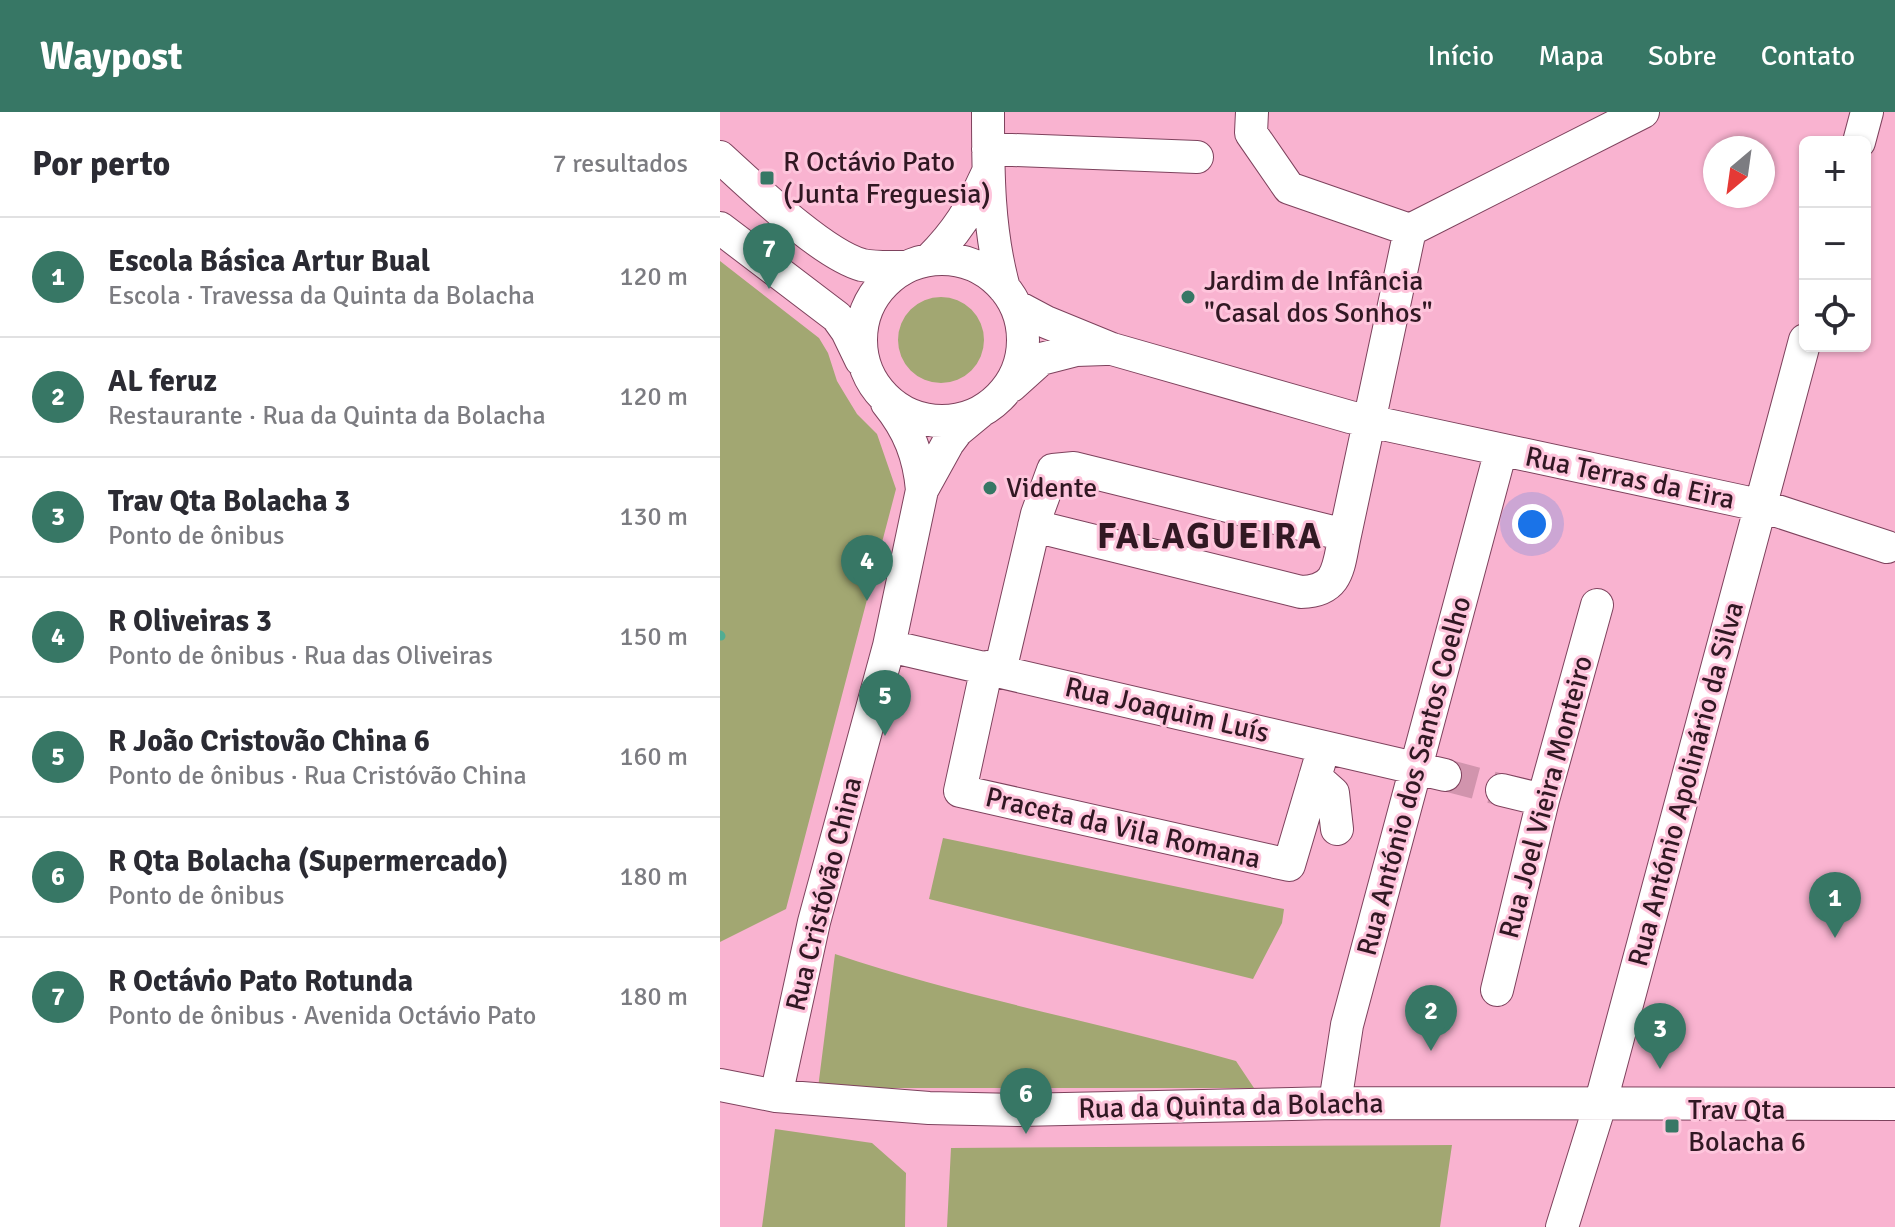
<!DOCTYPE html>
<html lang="pt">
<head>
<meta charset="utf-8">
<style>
  :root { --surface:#fff; --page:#f7f7f7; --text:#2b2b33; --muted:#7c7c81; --line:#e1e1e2; --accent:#377765 }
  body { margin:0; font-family:Signika,sans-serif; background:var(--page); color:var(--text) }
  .controls { position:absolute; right:24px; top:24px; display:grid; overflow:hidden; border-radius:12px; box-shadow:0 2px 6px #0004 }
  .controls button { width:72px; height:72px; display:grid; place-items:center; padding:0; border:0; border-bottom:2px solid var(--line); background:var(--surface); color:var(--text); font:40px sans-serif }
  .compass { position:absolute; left:983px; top:24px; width:72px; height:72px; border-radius:50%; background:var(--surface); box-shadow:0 2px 6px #0004; rotate:209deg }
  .you { position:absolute; left:812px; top:412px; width:28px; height:28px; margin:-20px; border:6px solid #fff; border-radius:50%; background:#1a73e8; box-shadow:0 0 0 12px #1a73e833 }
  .badge { display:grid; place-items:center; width:52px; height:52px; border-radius:50%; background:var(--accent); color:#fff; font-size:26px; font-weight:700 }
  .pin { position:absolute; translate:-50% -66px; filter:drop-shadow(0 2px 4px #0008) }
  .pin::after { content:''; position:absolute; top:42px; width:28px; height:24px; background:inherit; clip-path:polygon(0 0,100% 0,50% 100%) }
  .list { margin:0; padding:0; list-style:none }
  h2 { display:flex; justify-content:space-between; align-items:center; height:104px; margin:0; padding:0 32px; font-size:34px }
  h2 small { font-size:26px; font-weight:400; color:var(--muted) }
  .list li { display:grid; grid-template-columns:52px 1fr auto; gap:24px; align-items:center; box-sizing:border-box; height:120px; padding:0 32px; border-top:2px solid var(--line) }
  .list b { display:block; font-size:30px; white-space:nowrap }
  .list p { margin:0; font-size:26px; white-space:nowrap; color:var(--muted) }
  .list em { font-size:26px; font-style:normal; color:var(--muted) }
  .icon { flex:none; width:44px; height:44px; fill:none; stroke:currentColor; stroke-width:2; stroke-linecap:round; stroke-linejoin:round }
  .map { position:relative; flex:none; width:1175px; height:1115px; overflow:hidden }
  header { display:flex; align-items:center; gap:48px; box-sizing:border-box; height:112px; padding:0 40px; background:var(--accent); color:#fff }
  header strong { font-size:38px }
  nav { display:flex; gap:44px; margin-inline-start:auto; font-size:28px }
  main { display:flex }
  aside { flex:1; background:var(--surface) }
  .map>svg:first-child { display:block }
  .green { fill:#a2a772 }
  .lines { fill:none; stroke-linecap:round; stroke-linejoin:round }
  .stream { stroke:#52ad93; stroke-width:9 }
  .minor-tunnel { stroke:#d194ad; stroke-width:32; stroke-dasharray:32 16; stroke-linecap:butt }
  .minor-casing { stroke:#7e425d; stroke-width:34 }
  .minor { stroke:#fff; stroke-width:32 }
  .poi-dot { fill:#377765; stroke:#fec5dc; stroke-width:3 }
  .labels { text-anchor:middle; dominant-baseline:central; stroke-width:6; stroke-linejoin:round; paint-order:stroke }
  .poi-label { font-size:28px; fill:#311823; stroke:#fec5dc; text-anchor:start }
  .street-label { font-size:28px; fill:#311823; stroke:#fec5dc }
  .district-label { font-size:36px; font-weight:bold; letter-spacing:2px; fill:#311823; stroke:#fec5dc }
</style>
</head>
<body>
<header>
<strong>Waypost</strong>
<nav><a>Início</a><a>Mapa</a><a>Sobre</a><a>Contato</a></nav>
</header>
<main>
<aside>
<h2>Por perto<small>7 resultados</small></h2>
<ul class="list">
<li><span class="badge">1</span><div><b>Escola Básica Artur Bual</b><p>Escola · Travessa da Quinta da Bolacha</p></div><em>120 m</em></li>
<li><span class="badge">2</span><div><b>AL feruz</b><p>Restaurante · Rua da Quinta da Bolacha</p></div><em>120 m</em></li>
<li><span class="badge">3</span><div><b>Trav Qta Bolacha 3</b><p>Ponto de ônibus</p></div><em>130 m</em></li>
<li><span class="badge">4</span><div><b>R Oliveiras 3</b><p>Ponto de ônibus · Rua das Oliveiras</p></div><em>150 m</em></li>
<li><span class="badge">5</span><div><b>R João Cristovão China 6</b><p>Ponto de ônibus · Rua Cristóvão China</p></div><em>160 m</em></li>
<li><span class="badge">6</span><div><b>R Qta Bolacha (Supermercado)</b><p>Ponto de ônibus</p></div><em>180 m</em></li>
<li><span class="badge">7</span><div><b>R Octávio Pato Rotunda</b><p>Ponto de ônibus · Avenida Octávio Pato</p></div><em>180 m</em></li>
</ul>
</aside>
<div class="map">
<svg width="1175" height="1115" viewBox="0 0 1175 1115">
  <rect width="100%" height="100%" fill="#f9b3d0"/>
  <path class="green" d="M0,149L99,226L108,241L117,269L126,284L137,302L157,322L176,377L66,797L0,830Z
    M178 228a43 43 0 1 1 86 0a43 43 0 1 1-86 0Z
    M223,726L564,797L562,811L533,867L209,787Z
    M115,842C246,886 383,911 516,949L534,976H98Z
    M55,1017L152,1031L186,1061L185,1115H42Z
    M732,1033L720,1115H227L231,1036Z"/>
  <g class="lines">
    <path class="stream" d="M0,523L1,524"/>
    <path class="minor-tunnel" d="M725,663L782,678"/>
    <defs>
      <path id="minor" d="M268,0C268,60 268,118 284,176
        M532,0L531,21L569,76L690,118
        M1139,30L1147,0
        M268,37L477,45
        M0,45C32,74 102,142 142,153C156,156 171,155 185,155
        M0,116L117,205L127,219L141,248
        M690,118L923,0
        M210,147C237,120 251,97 267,62
        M141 228a81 81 0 1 1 162 0a81 81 0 1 1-162 0Z
        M296,194L326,210L392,237L630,305L1039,393L1167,435
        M291,274L321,247L356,238L385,237
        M167,291C189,318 199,344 202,378
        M314,414L581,480C620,479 618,454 625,423
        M169,534L725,663
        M267,555L240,679L569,753L604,635
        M280,559L317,402L333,358L354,356L625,423L690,118
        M595,665L613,681L617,717
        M782,678L823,688
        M777,878L823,688L877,493
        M0,973L56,984L209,996L299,998L615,991L1175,992
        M56,984L94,810L169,534L202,378L228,331L237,319L260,300
        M615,991L627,913L781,338
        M842,1115L880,993L1085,228"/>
    </defs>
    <use href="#minor" class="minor-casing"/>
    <use href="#minor" class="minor"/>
  </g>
  <g class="poi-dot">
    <rect x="39" y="58" width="16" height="16" rx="4"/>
    <circle cx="468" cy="185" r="8"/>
    <circle cx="270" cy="376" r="8"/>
    <rect x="944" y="1006" width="16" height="16" rx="4"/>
  </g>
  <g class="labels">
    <g class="poi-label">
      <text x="63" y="50">R Octávio Pato<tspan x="63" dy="32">(Junta Freguesia)</tspan></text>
      <text x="484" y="169">Jardim de Infância<tspan x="484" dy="32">"Casal dos Sonhos"</tspan></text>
      <text x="286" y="376">Vidente</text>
      <text x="968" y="998">Trav Qta<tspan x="968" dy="32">Bolacha 6</tspan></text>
    </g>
    <g class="street-label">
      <text transform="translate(910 366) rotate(12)">Rua Terras da Eira</text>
      <text transform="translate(447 598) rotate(13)">Rua Joaquim Luís</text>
      <text transform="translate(694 664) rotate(-75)">Rua António dos Santos Coelho</text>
      <text transform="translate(966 672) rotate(-75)">Rua António Apolinário da Silva</text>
      <text transform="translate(826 685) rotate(-75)">Rua Joel Vieira Monteiro</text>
      <text transform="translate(403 716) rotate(13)">Praceta da Vila Romana</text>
      <text transform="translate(104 782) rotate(-76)">Rua Cristóvão China</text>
      <text transform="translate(511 994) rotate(-1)">Rua da Quinta da Bolacha</text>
    </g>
    <g class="district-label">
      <text x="490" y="424">FALAGUEIRA</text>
    </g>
  </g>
</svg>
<div class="controls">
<button>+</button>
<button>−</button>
<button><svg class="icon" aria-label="locate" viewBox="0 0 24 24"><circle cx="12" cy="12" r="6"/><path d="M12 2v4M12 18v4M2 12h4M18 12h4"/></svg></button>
</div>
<svg class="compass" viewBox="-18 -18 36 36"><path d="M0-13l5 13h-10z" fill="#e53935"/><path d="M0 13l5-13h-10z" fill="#7c7c81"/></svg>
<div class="you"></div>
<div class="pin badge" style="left:1115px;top:826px">1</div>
<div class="pin badge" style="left:711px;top:939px">2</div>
<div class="pin badge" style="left:940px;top:957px">3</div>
<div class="pin badge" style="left:147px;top:489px">4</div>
<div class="pin badge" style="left:165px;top:624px">5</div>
<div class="pin badge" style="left:306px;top:1022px">6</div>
<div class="pin badge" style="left:49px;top:177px">7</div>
</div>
</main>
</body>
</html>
